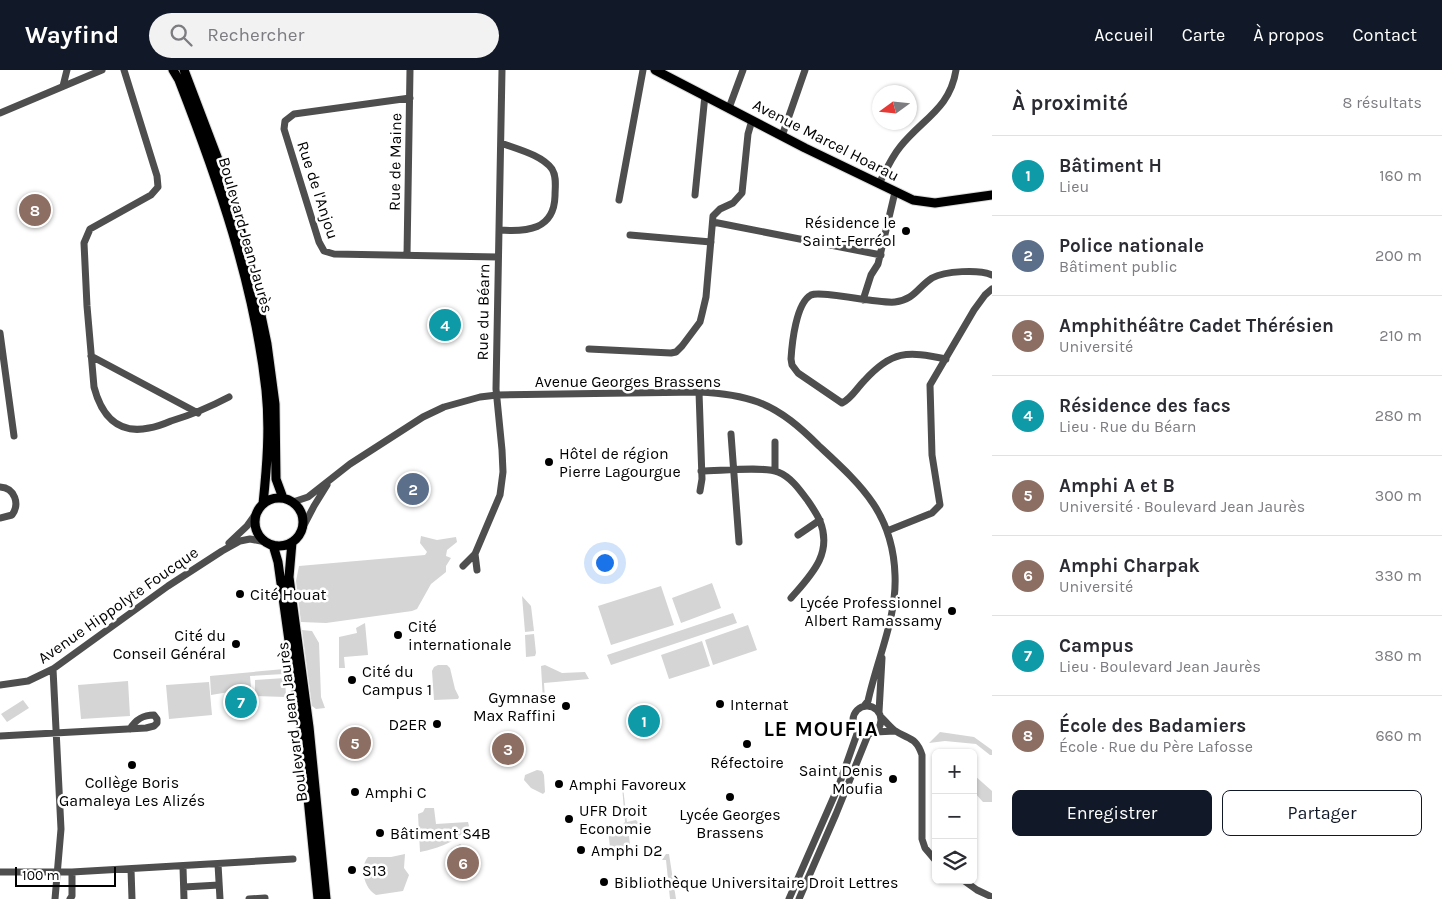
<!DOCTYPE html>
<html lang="fr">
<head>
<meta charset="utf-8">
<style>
  :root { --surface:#fff; --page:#f2f2f3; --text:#2b2b33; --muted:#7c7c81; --line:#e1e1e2; --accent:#111827 }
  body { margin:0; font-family:Karla,sans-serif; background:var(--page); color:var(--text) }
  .controls { position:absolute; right:15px; bottom:15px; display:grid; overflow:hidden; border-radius:8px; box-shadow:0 1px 4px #0004 }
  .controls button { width:45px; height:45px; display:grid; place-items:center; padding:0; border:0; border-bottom:1px solid var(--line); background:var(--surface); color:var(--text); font:25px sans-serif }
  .compass { position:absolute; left:872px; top:15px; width:45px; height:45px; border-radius:50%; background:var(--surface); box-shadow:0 1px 4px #0004; rotate:255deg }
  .scale { position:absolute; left:15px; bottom:12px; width:101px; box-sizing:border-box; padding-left:5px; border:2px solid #000; border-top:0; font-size:14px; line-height:18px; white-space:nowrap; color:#000; -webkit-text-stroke:4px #fff; paint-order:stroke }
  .you { position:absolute; left:604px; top:492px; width:18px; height:18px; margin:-12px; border:4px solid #fff; border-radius:50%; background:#1a73e8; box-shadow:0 0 0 8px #1a73e833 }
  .badge { display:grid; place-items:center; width:32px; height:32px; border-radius:50%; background:var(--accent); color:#fff; font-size:16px; font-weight:700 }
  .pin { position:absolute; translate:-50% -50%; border:2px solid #fff; box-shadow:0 1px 5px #0006 }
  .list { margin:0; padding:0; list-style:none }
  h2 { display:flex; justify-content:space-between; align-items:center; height:65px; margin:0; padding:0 20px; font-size:21px }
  h2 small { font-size:16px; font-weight:400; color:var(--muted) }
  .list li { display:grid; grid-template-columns:32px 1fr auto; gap:15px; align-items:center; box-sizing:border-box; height:80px; padding:0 20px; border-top:1px solid var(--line) }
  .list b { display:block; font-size:19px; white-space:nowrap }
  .list p { margin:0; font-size:16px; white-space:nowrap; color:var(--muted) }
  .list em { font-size:16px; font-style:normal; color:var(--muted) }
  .actions { display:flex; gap:10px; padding:15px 20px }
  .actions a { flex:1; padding:11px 0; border:1px solid var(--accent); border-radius:8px; text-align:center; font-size:18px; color:var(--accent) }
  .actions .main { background:var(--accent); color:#fff }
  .icon { flex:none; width:28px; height:28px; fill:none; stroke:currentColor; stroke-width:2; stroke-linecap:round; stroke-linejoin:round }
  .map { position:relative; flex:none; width:992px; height:829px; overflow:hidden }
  header { display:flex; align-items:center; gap:30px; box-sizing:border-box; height:70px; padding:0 25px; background:var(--accent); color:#fff }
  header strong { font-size:24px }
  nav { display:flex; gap:28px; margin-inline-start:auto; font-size:18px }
  .search { width:350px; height:45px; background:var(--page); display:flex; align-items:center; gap:12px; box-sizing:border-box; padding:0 18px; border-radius:28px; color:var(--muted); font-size:19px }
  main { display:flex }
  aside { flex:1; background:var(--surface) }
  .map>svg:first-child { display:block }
  .green { fill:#d5d5d5 }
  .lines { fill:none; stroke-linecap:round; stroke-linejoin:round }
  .major-casing { stroke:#dbdbdb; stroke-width:11 }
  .minor { stroke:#4e4e4e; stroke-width:7 }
  .major { stroke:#000; stroke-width:9 }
  .poi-dot { fill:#000; stroke:#fff; stroke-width:2 }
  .labels { text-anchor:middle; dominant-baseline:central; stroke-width:5; stroke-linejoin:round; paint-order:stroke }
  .street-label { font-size:16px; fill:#000; stroke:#fff }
  .poi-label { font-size:16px; fill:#000; stroke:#fff; text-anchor:start }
  .district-label { font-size:21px; font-weight:bold; letter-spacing:1px; fill:#000; stroke:#fff }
</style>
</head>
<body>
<header>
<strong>Wayfind</strong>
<div class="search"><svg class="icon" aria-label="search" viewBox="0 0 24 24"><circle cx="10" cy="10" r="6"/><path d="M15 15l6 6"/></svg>Rechercher</div>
<nav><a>Accueil</a><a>Carte</a><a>À propos</a><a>Contact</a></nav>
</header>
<main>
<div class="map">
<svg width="992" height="829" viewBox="0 0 992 829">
  <rect width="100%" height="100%" fill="#fff"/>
  <path class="green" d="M421,466L437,470L456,467L457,472L447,480L446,486L451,488L446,496V502L431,514L417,539L412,541L326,553L301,552L296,511L299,496L425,485L427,482L420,473Z
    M712,513L721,538L681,553L672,528Z
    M661,516L674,555L611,575L598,536Z
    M522,526L531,536L534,561L525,562Z
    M733,543L737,553L611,595L607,585Z
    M365,553L368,585L344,587L345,598H339V567L357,563L356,558Z
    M748,555L757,580L713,595L705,570Z
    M302,560L312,561L319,573L321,627L325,638L316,639L312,636Z
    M534,564L536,583L535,586L526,587L525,565Z
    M702,571L710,596L669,609L661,585Z
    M438,595H447L450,598L455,619L459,627L458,629L434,630L432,601L434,597Z
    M545,595L562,603L585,602L589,609L544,613L545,630L543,631L541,596Z
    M284,599V604L250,606L251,617L230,619L229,622L211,625L210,606Z
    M285,608L286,627L255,626V610Z
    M128,611L130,646L81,649L78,615Z
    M209,612L212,645L169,649L166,615Z
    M23,630L29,638L7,652L1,644Z
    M940,662L974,667L992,680V685H990L976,674L945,671L929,673Z
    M537,700L542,701L544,705L545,722L543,724L531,718L524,710L525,705Z
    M974,705L992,721V732H983L973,721Z
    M622,716L623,717L627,752L636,750L641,756L636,757V754L633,757L628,758L631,783L611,786L608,760L621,757L625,752Z
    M425,738H434L436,754L468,752L469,756C457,772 439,778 420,782L418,744L423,742Z
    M460,774L465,778L472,780L476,802L469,789L464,788L454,790L451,779Z
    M405,784L404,798L409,805L403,821L376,825C364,818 359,798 368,787H391Z
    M666,784H669L676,829H670L666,790H662Z"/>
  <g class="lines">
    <defs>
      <path id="major" d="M173,0L179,10C218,110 254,213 266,320C270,358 267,396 263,434
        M184,0L219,92L239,154L253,207L267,274L275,334L276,409L283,428
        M655,0L805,78L913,130L935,133L992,125
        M255 452a24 24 0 1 1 48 0a24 24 0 1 1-48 0Z
        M292,472L289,507L309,657L326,829
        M273,475L278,492L301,657L318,829"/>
    </defs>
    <use href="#major" class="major-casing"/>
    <path class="minor" d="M124,0L157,106L158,117L151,125L90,159L84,173L87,236L94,317C101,344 117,365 149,358C156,357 164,354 171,351C191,345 210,337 229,327
      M63,16L67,0
      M410,28L294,44L285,51L284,59L319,172L324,181L334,184L498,187
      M729,38L743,0
      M0,43L102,0
      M782,66L805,0
      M879,114C885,102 891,88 900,77C922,49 950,39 956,0
      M695,125L705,25
      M619,130L643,0
      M713,152L881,185
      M499,160C527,162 554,160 555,126C555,117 557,107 552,99C542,85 517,79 501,73
      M630,165L711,172
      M407,185L410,0
      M863,230L871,205L878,194L895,122
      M0,263L14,366
      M589,279L671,283L676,282L682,276L700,252L702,244L706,227L713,146L720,139L733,133L742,123L748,64L752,50
      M91,286L198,343
      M946,289C907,281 892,280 864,311C857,318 851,329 842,333L798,303L792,295L791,289C792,273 796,233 811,225C821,220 877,234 895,232C914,230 918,217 932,208C945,201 979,199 992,205
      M699,322L702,409L700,421
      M731,364L739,472
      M775,372V401
      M701,401C719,401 764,396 778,402C791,407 800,420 808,431C812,437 817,444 820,451C833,484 811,505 791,528
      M0,417C15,418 20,434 12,445L0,448
      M293,432L308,427L350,394L423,347L444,337L480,327L497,325L699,322C719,323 739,325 758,332C782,341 801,358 819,376C861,415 893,443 895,505C897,548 877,589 868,631L864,636
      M301,461L314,436L327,415
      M887,461L932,443L940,435L932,385L930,315L974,240L985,225L992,219
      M798,465L820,450
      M229,473L247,456L257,442
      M475,484L477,500
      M463,496L475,484L500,425L503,402L502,380L496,319L502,0
      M53,599L61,759L55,829
      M0,615L28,611L53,599L168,516L222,481L240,471L250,469L266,472
      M853 650a14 14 0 1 1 28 0a14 14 0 1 1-28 0Z
      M879,642L882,588
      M882,648C886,652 890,657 894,660C908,670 916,666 922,685V769L925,778L936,791
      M875,662L895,661
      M0,666L146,658L154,656L157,653V649L154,645C143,645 136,649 130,659
      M218,794L220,829
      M183,797L184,829
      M131,799L132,829
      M0,802H72L293,789
      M963,810L977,820L992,827
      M184,817L219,815
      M70,829L72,826V802
      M249,829L265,828V829
      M789,829L839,715L858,661
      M799,829L836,744L868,665"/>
    <use href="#major" class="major"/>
  </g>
  <g class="poi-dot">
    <circle cx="906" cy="161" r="5"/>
    <circle cx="549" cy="392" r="5"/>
    <circle cx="240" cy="524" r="5"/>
    <circle cx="952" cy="541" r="5"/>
    <circle cx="398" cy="565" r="5"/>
    <circle cx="236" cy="574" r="5"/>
    <circle cx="352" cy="610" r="5"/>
    <circle cx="720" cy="634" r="5"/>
    <circle cx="566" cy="636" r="5"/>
    <circle cx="437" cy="654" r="5"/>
    <circle cx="747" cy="674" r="5"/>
    <circle cx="132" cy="695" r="5"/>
    <circle cx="893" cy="709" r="5"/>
    <circle cx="559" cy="714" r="5"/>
    <circle cx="355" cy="722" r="5"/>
    <circle cx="730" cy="727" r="5"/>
    <circle cx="569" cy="749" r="5"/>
    <circle cx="380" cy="763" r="5"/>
    <circle cx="581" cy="780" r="5"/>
    <circle cx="352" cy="800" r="5"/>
    <circle cx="604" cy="812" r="5"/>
  </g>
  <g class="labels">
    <g class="street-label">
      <text transform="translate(826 70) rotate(27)">Avenue Marcel Hoarau</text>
      <text transform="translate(395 92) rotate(-89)">Rue de Maine</text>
      <text transform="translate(318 120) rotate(72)">Rue de l'Anjou</text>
      <text transform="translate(246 165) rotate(74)">Boulevard Jean Jaurès</text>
      <text transform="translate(483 242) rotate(-89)">Rue du Béarn</text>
      <text x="628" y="311">Avenue Georges Brassens</text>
      <text transform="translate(118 535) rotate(-35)">Avenue Hippolyte Foucque</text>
      <text transform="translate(292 652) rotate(-97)">Boulevard Jean Jaurès</text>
    </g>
    <g class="poi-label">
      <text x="896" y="152" text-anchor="end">Résidence le<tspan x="896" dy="18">Saint-Ferréol</tspan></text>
      <text x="559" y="383">Hôtel de région<tspan x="559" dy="18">Pierre Lagourgue</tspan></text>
      <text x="250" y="524">Cité Houat</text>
      <text x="942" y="532" text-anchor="end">Lycée Professionnel<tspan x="942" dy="18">Albert Ramassamy</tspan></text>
      <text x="408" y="556">Cité<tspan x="408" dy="18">internationale</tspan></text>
      <text x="226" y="565" text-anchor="end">Cité du<tspan x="226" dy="18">Conseil Général</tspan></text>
      <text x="362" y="601">Cité du<tspan x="362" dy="18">Campus 1</tspan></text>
      <text x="556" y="627" text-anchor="end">Gymnase<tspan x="556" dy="18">Max Raffini</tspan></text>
      <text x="730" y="634">Internat</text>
      <text x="427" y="654" text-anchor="end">D2ER</text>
      <text x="747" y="692" text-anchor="middle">Réfectoire</text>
      <text x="883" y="700" text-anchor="end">Saint Denis<tspan x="883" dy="18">Moufia</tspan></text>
      <text x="132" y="712" text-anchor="middle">Collège Boris<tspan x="132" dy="18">Gamaleya Les Alizés</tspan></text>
      <text x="569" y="714">Amphi Favoreux</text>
      <text x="365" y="722">Amphi C</text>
      <text x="579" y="740">UFR Droit<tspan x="579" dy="18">Economie</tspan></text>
      <text x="730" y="744" text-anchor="middle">Lycée Georges<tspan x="730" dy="18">Brassens</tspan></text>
      <text x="390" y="763">Bâtiment S4B</text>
      <text x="591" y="780">Amphi D2</text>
      <text x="362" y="800">S13</text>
      <text x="614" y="812">Bibliothèque Universitaire Droit Lettres</text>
    </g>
    <g class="district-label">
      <text x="821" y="659">LE MOUFIA</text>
    </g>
  </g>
</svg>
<div class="controls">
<button>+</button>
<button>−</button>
<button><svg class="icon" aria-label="layers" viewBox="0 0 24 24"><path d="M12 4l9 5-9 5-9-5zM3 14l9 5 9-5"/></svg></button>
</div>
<svg class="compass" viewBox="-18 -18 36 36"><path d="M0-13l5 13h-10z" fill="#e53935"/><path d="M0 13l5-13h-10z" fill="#7c7c81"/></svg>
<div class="scale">100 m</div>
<div class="you"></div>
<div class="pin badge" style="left:644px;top:651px;background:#0f9aa8">1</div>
<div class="pin badge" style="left:413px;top:419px;background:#5c6f8a">2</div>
<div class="pin badge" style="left:508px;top:679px;background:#8d6e63">3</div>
<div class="pin badge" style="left:445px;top:255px;background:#0f9aa8">4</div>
<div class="pin badge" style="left:355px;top:673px;background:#8d6e63">5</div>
<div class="pin badge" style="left:463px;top:793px;background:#8d6e63">6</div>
<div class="pin badge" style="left:241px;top:632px;background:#0f9aa8">7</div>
<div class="pin badge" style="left:35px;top:140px;background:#8d6e63">8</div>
</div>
<aside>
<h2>À proximité<small>8 résultats</small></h2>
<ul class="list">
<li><span class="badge" style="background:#0f9aa8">1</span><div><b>Bâtiment H</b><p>Lieu</p></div><em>160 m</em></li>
<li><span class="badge" style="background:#5c6f8a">2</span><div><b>Police nationale</b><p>Bâtiment public</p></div><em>200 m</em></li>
<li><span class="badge" style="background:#8d6e63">3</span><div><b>Amphithéâtre Cadet Thérésien</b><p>Université</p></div><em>210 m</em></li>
<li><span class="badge" style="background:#0f9aa8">4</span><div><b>Résidence des facs</b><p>Lieu · Rue du Béarn</p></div><em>280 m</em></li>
<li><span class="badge" style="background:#8d6e63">5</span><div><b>Amphi A et B</b><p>Université · Boulevard Jean Jaurès</p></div><em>300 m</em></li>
<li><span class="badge" style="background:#8d6e63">6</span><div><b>Amphi Charpak</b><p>Université</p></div><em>330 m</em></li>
<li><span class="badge" style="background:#0f9aa8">7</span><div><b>Campus</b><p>Lieu · Boulevard Jean Jaurès</p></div><em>380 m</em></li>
<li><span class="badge" style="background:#8d6e63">8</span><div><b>École des Badamiers</b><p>École · Rue du Père Lafosse</p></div><em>660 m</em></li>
</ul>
<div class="actions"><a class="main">Enregistrer</a><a>Partager</a></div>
</aside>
</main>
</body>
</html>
